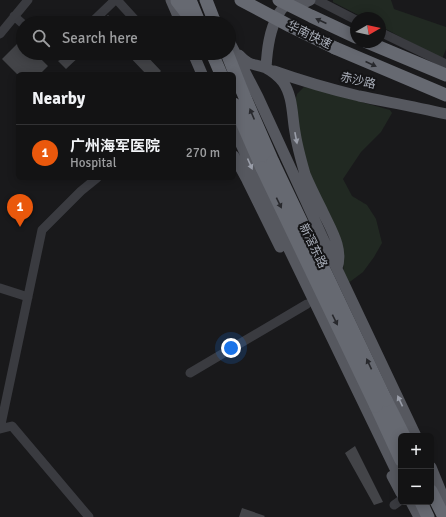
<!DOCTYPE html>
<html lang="en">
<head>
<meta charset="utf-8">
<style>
  :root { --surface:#131314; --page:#202022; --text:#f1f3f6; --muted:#9d9ea0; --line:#323234; --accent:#ea580c }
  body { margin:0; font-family:Signika,"Noto Sans SC",sans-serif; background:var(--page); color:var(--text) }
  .controls { position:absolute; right:12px; bottom:12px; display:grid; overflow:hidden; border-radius:6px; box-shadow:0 2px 10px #0003 }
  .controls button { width:36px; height:36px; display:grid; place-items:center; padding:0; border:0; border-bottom:1px solid var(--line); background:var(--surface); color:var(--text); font:20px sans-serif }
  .compass { position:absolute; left:350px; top:12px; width:36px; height:36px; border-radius:50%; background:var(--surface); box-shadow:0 2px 10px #0003; rotate:81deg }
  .you { position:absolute; left:231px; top:348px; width:14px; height:14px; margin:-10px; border:3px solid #fff; border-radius:50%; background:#1a73e8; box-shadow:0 0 0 6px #1a73e833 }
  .badge { display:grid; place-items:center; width:26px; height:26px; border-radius:50%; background:var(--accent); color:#fff; font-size:13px; font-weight:700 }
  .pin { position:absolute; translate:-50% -33px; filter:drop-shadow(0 1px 2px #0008) }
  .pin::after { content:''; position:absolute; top:21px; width:14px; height:12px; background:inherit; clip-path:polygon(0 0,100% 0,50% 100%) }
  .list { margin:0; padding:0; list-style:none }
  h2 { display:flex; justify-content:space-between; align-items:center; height:52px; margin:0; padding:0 16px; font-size:17px }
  h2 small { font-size:13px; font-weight:400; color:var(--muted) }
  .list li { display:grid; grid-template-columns:26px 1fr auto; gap:12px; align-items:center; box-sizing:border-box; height:56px; padding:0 16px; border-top:1px solid var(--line) }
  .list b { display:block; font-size:15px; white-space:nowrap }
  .list p { margin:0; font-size:13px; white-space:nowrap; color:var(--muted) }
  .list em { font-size:13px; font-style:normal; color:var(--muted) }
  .icon { flex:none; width:22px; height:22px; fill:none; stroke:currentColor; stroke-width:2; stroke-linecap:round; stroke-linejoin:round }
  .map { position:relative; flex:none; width:446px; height:517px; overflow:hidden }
  .search { position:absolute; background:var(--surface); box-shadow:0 2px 10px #0003; left:16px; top:16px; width:220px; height:44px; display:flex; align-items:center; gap:10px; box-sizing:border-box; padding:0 14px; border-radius:22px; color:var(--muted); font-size:15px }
  .panel { position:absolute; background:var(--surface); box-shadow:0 2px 10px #0003; left:16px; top:72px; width:220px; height:108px; border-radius:6px }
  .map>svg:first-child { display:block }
  .green { fill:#212922 }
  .building { fill:#434448 }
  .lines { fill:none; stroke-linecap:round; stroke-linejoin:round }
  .minor { stroke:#3a3b40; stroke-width:9 }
  .major { stroke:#56585f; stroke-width:11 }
  .highway { stroke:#666971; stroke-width:13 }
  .highway-bridge { stroke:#666971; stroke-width:13 }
  .oneway { fill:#28292d }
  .oneway2 { fill:#9a9ea9 }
  .labels { text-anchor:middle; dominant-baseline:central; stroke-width:4; stroke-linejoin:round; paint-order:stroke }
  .street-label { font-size:12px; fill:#abb0bb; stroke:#141416 }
</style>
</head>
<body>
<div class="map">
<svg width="446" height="517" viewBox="0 0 446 517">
  <rect width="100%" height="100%" fill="#19191b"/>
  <path class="green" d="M333,0H391L394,9L446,27V49L442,59L380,26V18H364L333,2Z
    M304,87L318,90L390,110L392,113L381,132L361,152L343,179L352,196L367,205L376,219L382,243L374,257L363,272L347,284L344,277L343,260L316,193L302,152L295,102L297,94Z"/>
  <path class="building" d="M108,15L116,23H100Z
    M23,38V53H35L48,66L40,74H17L2,59Z
    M67,53H83L66,69L58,61L62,59Z
    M126,53H144L161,71L158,74H146Z
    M355,446L383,502L374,505L345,453Z
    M242,508L265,516L264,517H239Z"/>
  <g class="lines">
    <path class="minor" d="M117,0L138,23
      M317,0L356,20
      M14,16L23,24
      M91,23L115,0
      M380,32L446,64
      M0,34L28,0
      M55,53L58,55L60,53
      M165,53L166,54
      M0,288L28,297
      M190,373L307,304
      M0,429L42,230L81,191L97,178
      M0,429L12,426L89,517
      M394,505L401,500"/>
    <path class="major" d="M171,0L181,23
      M229,41L258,97L337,269L416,436
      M193,53L202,74
      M239,55C250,67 254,63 266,68C272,71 279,77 283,82C293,96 292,116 295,132C297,146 301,160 305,174C310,186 316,198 322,210C330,228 344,248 337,268
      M266,68C267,50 269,31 278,15C280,12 281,9 284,7C289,3 296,5 302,3C305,3 308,1 310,0
      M274,71C302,81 330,89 359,96C388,102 417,107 446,114
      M234,129L284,239L401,481
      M234,156L247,180L280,247
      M431,467L446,504
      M392,476L401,493
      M411,502L419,517"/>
    <path class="highway" d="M190,0L199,22
      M206,0L215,23
      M177,1L194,23
      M367,42L446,75
      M335,48L446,95
      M212,53L221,74
      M227,53L240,86L273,162
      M234,104L262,168
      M386,400L404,436
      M376,406L401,460
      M431,491L444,517
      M421,502L428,517"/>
    <path class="highway-bridge" d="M241,0L290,26L335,48
      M279,0L311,16L356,37
      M273,162L386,400
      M262,168L376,406"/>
  </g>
  <defs><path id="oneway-solid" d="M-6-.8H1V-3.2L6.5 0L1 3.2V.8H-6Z"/></defs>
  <g class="oneway">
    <use href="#oneway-solid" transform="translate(321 21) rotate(-155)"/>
    <use href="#oneway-solid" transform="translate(371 64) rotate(24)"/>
    <use href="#oneway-solid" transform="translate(252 114) rotate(-113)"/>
    <use href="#oneway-solid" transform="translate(279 203) rotate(64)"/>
    <use href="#oneway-solid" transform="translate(335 320) rotate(64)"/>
    <use href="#oneway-solid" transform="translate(369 364) rotate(-115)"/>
  </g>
  <g class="oneway2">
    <use href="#oneway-solid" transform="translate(296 138) rotate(79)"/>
    <use href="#oneway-solid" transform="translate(250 164) rotate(66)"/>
    <use href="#oneway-solid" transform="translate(400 401) rotate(-115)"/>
  </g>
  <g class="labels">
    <g class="street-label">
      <text transform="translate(309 35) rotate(26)">华南快速</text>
      <text transform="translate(358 81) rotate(13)">赤沙路</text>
      <text transform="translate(313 246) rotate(64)">新滘东路</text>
    </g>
  </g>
</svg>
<div class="controls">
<button>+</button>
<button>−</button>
</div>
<svg class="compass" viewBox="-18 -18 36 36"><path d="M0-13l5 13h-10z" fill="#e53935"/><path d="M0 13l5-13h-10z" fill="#9d9ea0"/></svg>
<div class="you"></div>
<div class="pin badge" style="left:20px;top:227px">1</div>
<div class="search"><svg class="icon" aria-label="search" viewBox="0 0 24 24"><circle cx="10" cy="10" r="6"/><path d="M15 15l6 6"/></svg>Search here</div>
<section class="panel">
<h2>Nearby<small></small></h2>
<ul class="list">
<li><span class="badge">1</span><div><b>广州海军医院</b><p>Hospital</p></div><em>270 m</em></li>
</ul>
</section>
</div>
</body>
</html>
